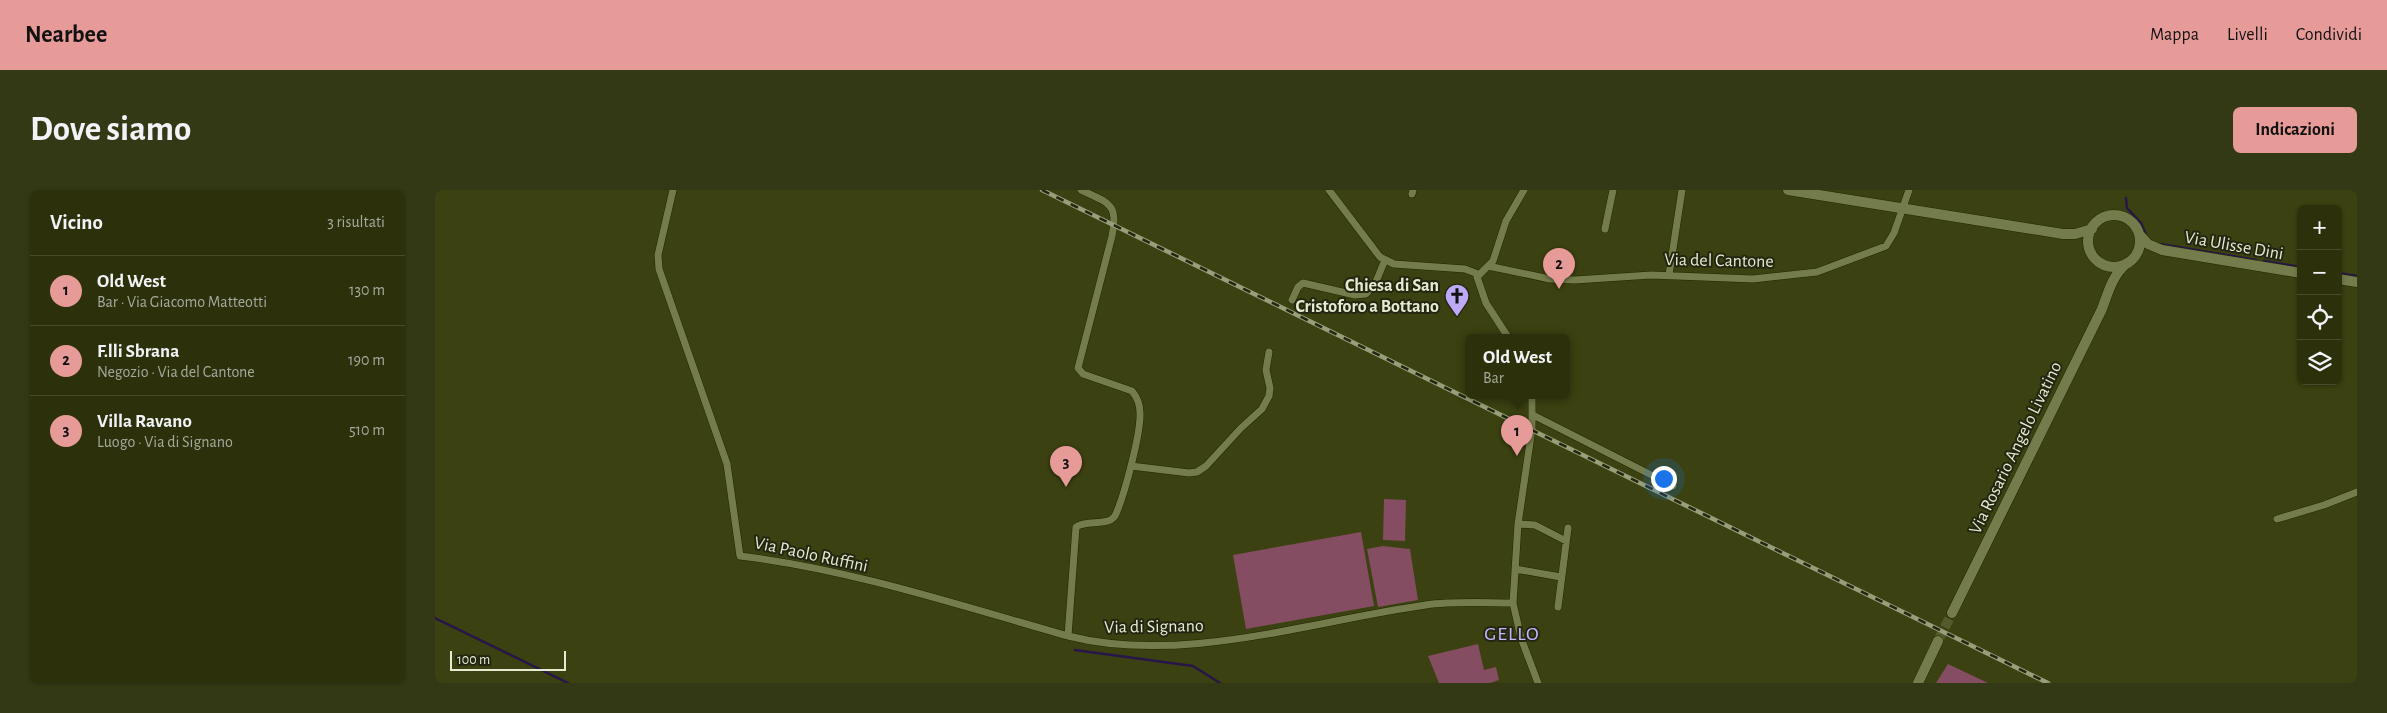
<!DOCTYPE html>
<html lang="it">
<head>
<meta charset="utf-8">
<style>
  :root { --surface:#2c310c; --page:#343915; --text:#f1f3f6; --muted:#a6a99d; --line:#484c2d; --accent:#e69b98 }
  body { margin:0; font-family:"Alegreya Sans",sans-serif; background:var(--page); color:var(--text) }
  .controls { position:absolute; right:15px; top:15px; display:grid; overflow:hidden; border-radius:8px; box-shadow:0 1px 4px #0004 }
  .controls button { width:45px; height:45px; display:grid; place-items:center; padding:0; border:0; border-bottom:1px solid var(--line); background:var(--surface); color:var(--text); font:25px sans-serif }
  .scale { position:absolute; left:15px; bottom:12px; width:116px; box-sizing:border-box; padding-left:5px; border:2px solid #e5ead0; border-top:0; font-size:14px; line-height:18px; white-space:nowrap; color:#e5ead0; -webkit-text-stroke:4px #232611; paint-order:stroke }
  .you { position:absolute; left:1228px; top:288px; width:18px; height:18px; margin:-12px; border:4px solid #fff; border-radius:50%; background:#1a73e8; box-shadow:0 0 0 8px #1a73e833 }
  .badge { display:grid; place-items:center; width:32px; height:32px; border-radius:50%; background:var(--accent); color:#111; font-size:16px; font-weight:700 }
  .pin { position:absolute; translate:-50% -41px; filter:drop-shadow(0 1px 2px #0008) }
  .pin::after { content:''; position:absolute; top:26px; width:18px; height:15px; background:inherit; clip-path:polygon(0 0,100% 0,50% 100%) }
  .popup { position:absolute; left:1030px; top:144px; width:105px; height:65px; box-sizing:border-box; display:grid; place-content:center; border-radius:8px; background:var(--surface); filter:drop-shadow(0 1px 4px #0005); font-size:16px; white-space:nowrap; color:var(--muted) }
  .popup b { font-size:19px; color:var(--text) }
  .popup::after { content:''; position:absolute; left:50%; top:100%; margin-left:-10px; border:10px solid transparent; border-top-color:var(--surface) }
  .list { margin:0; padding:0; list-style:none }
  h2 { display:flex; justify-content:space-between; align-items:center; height:65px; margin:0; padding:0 20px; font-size:21px }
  h2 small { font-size:16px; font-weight:400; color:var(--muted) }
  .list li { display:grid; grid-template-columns:32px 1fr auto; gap:15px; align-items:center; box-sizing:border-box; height:70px; padding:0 20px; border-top:1px solid var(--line) }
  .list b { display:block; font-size:19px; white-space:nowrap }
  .list p { margin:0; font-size:16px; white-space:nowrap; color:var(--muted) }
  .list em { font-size:16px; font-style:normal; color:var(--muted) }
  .icon { flex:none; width:28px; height:28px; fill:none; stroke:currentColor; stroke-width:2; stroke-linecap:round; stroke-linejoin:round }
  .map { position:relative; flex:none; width:1922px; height:493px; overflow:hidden; border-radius:8px }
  header { display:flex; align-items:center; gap:30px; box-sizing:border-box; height:70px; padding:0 25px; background:var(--accent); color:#111 }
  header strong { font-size:24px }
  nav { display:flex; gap:28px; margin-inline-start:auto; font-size:18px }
  .intro { display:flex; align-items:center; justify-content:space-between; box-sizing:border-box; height:120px; padding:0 30px }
  h1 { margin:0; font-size:35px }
  .button { padding:12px 22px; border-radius:8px; background:var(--accent); color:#111; font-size:18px; font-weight:700 }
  main { display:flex; gap:30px; padding:0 30px }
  aside { flex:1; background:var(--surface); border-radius:8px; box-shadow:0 1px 4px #0004 }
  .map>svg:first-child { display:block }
  .green { fill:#844d62 }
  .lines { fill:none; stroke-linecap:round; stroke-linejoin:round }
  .stream { stroke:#28154a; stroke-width:2.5 }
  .secondary-tunnel { stroke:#545a2d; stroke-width:10; stroke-dasharray:10 5; stroke-linecap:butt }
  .street-casing { stroke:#222702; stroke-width:8 }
  .secondary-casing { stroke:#222702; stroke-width:11 }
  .street { stroke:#747c4b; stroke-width:7 }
  .secondary { stroke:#747c4b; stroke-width:10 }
  .rail-casing { stroke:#989e79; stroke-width:4.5 }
  .rail { stroke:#232611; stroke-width:2.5; stroke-dasharray:8; stroke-linecap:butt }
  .labels { text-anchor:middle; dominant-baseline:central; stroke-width:4; stroke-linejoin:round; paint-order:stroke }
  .street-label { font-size:18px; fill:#e5ead0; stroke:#232611 }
  .poi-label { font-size:18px; font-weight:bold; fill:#e5ead0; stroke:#232611; text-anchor:end }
  .quarter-label { font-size:20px; letter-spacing:1px; fill:#c9b7fe; stroke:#232611 }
</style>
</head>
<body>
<header>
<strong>Nearbee</strong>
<nav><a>Mappa</a><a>Livelli</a><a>Condividi</a></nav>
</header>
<div class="intro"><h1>Dove siamo</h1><a class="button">Indicazioni</a></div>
<main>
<aside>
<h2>Vicino<small>3 risultati</small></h2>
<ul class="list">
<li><span class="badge">1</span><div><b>Old West</b><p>Bar · Via Giacomo Matteotti</p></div><em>130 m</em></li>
<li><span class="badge">2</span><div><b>F.lli Sbrana</b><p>Negozio · Via del Cantone</p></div><em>190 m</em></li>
<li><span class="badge">3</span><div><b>Villa Ravano</b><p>Luogo · Via di Signano</p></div><em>510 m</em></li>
</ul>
</aside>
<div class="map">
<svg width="1922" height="493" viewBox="0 0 1922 493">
  <rect width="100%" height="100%" fill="#3b4110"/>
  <path class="green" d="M949,309L971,310L970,351L948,350Z
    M926,342L939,416L811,439L798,365Z
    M948,356L975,359L983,410L943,417L932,359Z
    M1043,454L1049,480L1061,477L1064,490L1055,493H1004L993,466Z
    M1513,474L1553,493H1501Z"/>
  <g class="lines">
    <path class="stream" d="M1691,8L1692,18L1706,33L1711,45
      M1725,54L1821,70
      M1829,71L1866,77
      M1903,83L1922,86
      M0,428L133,493
      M640,460L758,476L785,493"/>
    <path class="secondary-tunnel" d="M1503,451L1517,423"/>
    <defs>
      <path id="street" d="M238,0L223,65L224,79L292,274L305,366C415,379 527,416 633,446
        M646,0C673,13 684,13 677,46L643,178L648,184L697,201C702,207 705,215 705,223C706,243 689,307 680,326C672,337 652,329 641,337L633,446C748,475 876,431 991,415C1019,411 1049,413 1078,413
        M894,0L945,67L959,74L1030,79L1043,84
        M977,4L978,0
        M1170,39L1178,0
        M1053,76L1115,89L1140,90L1216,85L1318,89L1382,82L1451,56L1459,43L1474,0
        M1234,85L1247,0
        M857,110L863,97L868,93L920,105L931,104L940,94L950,70
        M1073,147L1051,113L1042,87L1058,71L1071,31L1089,0
        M1097,205V239L1083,334L1078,413L1086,448L1103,493
        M1098,225L1238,296
        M696,276L754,283L762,282L771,276L806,238L827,219L834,206L835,198L831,180L834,162
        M1842,329L1889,315L1922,302
        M1083,334L1100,335L1131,351
        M1080,379L1126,387
        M1123,417L1133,338"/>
      <path id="secondary" d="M1353,0L1628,44H1640L1657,39
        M1653 51a26 26 0 1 1 52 0a26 26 0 1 1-52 0Z
        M1704,44L1713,54L1727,60L1866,83
        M1903,89L1922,92
        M1517,423L1667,119C1673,103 1677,86 1691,74
        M1483,493L1503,451"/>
    </defs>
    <use href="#street" class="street-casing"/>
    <use href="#secondary" class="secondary-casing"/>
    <use href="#street" class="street"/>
    <use href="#secondary" class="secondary"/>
    <defs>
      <path id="rail" d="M607,0L1613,493"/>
    </defs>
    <use href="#rail" class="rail-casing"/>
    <use href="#rail" class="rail"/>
  </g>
  <defs>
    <symbol id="church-pin" viewBox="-11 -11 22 30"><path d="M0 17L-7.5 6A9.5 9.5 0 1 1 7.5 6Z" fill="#bda9f5" stroke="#232611"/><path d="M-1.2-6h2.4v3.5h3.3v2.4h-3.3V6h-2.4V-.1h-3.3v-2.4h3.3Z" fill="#111"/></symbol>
  </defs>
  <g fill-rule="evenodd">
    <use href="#church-pin" x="1008" y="92" width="28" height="38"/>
  </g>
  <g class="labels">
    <g class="street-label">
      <text transform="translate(1799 56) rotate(10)">Via Ulisse Dini</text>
      <text transform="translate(1284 71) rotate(1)">Via del Cantone</text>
      <text transform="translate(1581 258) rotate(-64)">Via Rosario Angelo Livatino</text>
      <text transform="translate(376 365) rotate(12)">Via Paolo Ruffini</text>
      <text transform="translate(719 437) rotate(-1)">Via di Signano</text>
    </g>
    <g class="poi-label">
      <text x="1004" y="96">Chiesa di San<tspan x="1004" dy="21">Cristoforo a Bottano</tspan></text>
    </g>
    <g class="quarter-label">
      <text x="1077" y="444">GELLO</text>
    </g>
  </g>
</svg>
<div class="controls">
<button>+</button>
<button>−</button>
<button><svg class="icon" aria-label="locate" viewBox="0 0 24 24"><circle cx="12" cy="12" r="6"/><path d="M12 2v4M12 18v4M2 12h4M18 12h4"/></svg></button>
<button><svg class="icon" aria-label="layers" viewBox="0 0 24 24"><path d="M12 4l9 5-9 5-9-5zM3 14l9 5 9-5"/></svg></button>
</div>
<div class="scale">100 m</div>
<div class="you"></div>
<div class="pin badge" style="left:1082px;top:266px">1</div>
<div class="popup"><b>Old West</b>Bar</div>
<div class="pin badge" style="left:1124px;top:99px">2</div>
<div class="pin badge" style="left:631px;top:297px">3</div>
</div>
</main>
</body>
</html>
